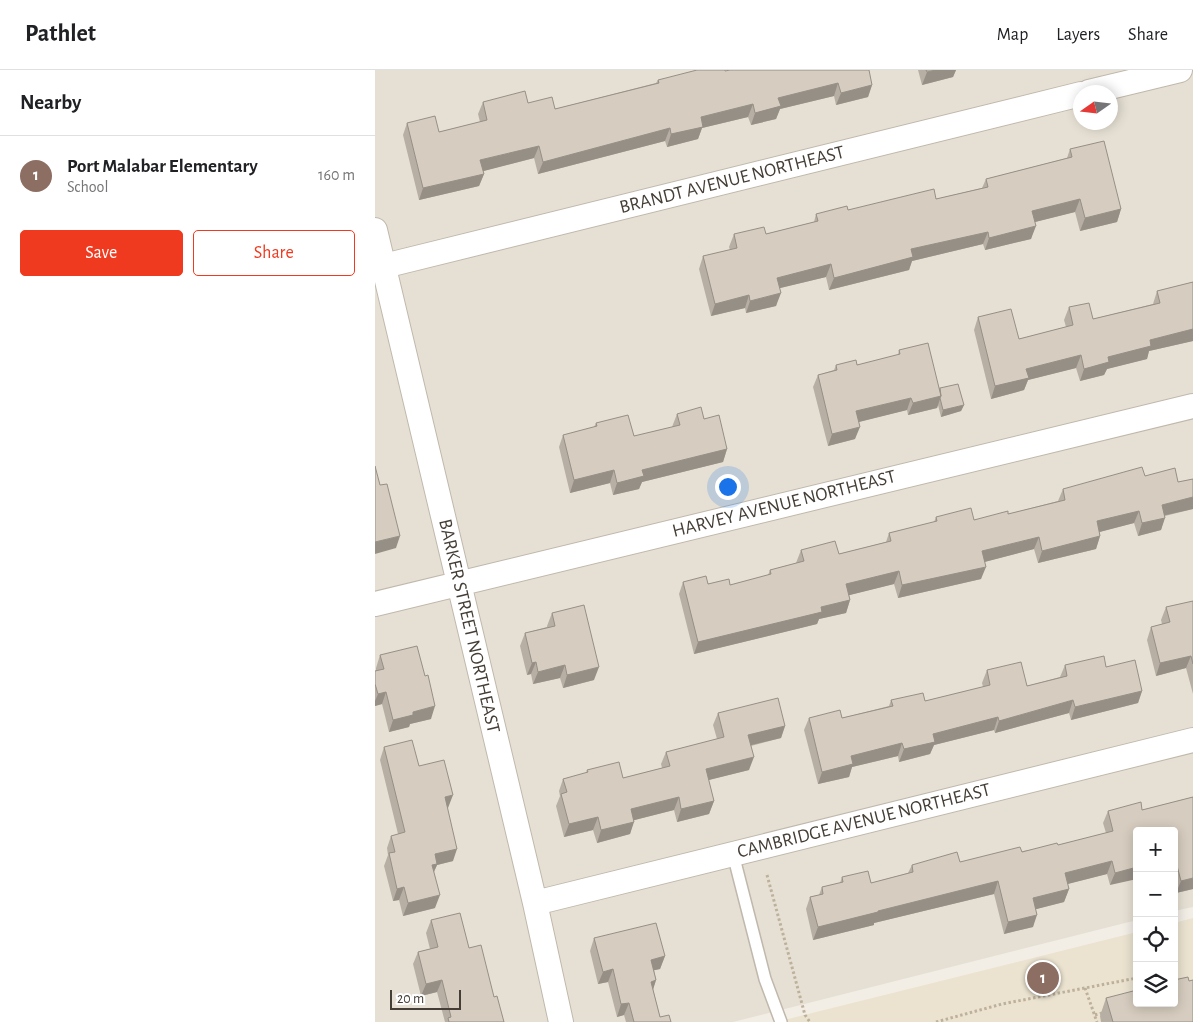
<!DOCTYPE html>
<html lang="en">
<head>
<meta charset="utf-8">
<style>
  :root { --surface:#fff; --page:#f6f6f6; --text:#202124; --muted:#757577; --line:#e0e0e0; --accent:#f03a1f }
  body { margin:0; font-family:"Alegreya Sans",sans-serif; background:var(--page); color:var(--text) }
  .controls { position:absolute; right:15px; bottom:15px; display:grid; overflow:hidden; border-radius:5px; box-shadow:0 2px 12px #0003 }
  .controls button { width:45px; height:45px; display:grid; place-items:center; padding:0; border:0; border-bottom:1px solid var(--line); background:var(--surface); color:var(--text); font:25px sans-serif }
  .compass { position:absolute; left:698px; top:15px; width:45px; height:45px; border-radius:50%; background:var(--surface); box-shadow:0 2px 12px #0003; rotate:256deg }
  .scale { position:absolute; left:15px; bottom:12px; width:71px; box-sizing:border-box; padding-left:5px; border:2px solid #443e36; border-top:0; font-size:14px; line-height:18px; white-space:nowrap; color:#443e36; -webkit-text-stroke:4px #fff; paint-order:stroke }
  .you { position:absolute; left:352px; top:416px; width:18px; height:18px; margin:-12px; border:4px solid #fff; border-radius:50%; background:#1a73e8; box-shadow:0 0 0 8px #1a73e833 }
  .badge { display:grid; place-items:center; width:32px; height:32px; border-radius:50%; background:var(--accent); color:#fff; font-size:16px; font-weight:700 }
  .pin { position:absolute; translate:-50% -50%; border:2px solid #fff; box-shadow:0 1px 5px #0006 }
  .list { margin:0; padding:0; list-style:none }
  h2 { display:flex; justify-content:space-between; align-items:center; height:65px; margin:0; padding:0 20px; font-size:21px }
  h2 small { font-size:16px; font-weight:400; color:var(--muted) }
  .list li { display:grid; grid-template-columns:32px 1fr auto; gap:15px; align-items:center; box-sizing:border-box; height:80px; padding:0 20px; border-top:1px solid var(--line) }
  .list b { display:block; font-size:19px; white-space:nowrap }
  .list p { margin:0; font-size:16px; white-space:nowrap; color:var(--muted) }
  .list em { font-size:16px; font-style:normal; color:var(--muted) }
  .actions { display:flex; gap:10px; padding:15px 20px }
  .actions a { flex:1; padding:11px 0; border:1px solid var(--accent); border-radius:5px; text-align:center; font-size:18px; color:var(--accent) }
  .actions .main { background:var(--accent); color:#fff }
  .icon { flex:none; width:28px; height:28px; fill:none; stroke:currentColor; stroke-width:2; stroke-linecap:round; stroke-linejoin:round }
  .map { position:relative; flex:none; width:818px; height:952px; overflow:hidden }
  header { display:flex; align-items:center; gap:30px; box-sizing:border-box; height:70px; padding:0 25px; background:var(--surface); border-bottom:1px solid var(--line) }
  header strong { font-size:24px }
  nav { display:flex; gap:28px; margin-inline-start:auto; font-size:18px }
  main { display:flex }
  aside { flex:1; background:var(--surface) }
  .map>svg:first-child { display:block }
  .residential { fill:#e6e0d4; fill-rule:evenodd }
  .education { fill:#ebe3d0 }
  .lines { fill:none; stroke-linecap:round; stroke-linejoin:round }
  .lane-casing { stroke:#c0b8ac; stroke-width:14 }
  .street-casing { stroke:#c0b8ac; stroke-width:26 }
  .path { stroke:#beb19b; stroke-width:3; stroke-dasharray:2.5 2.5; stroke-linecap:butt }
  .lane { stroke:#fff; stroke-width:11 }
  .street { stroke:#fff; stroke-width:24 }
  .wall { fill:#b8afa4 }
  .shaded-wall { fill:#968f86 }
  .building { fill:#d6ccbf; stroke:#968f86 }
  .labels { text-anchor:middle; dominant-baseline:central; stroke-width:4; stroke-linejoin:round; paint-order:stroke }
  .street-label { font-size:19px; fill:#443e36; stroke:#fff }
</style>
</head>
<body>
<header>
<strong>Pathlet</strong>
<nav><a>Map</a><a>Layers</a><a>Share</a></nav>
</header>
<main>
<aside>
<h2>Nearby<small></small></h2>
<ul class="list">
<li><span class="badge" style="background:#8d6e63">1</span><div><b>Port Malabar Elementary</b><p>School</p></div><em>160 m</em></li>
</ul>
<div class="actions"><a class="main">Save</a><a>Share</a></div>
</aside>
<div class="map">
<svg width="818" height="952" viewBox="0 0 818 952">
  <rect width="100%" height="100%" fill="#f2eee6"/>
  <path class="residential" d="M0,0H818V837L799,841V761H762V850L358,952H0ZM706,22H736V52H706Z"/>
  <path class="education" d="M818,848V952H401L762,862V933H799V853Z"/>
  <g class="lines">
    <defs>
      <path id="lane" d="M358,784L390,909L406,952"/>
      <path id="street" d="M714,22L805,0
        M0,160L160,833L186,952
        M9,196L706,24
        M0,534L818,336
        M160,833L818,670"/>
    </defs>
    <use href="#lane" class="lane-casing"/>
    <use href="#street" class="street-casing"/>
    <path class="path" d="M392,805L430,945L435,952
      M710,918L722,952
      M720,945L730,942
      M561,952L627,934L762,908"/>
    <use href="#lane" class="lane"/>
    <use href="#street" class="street"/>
  </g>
  <path class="wall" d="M543,0H581L578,7L547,15Z
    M350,1L497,15L493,27L461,35L459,26L405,39L401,49L376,55L373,47L327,58L323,69L292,77L290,71L163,104L159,88L108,101L109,104L104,116L44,130L28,65L32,53L64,62L105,52L103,44L108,32L153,33L180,39L281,13L283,10Z
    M695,79L746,139L742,152L705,161L700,142L660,152L656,169L610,180L608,174L537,191L534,200L454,220L451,207L405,218L401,236L371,243L370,238L336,246L324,199L328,186L355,180L354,177L359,164H391L439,152L441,144L561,129L607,118L611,109L692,88Z
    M818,212V271L774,281L772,289L732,299L729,305L705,311L701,298L653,310L649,320L616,329L599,260L603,247L644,269L691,257L689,250L694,237L718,249L778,234L782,221Z
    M524,280L565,318L589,335L586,341L566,347L563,335L562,338L533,345L532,340L483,352L480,369L453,376L438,317L443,305L459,300L461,295H482L523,285Z
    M302,344L329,349L352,379L348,392L267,412L264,419L238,425L235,413L195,423L184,377L188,365L219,357L221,353L259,366L297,357Z
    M770,406L803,412L818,409V439L790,446L786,460L763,466L759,453L724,462L725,466L721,479L663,493L659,479L609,492L606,509L523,528L519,514L474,525L475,530L471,543L444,549L442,554L319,584L304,524L308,512L355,515L393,505L395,500L421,493L426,480L464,484L511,472L514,463L559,452L561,447L599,450L633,444L683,431L688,419Z
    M818,531V624L811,598L781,606L772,570L776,557L787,554L786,550L791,537Z
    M177,543L219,610L188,618L185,608L158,614L156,604L152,605L145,576L150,563L172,557V556Z
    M5,585L56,649L35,654L34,657L14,662L7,634L0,636V601H1V598Z
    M690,595L731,597L767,621L763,633L696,650L694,643L620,663L619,660L559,675L555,684L524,692L523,686L477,697L474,707L443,714L429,660L434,648H467L514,636L516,630L550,631L608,617L607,613L612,600L652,616L685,607Z
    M343,643L410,656L406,668L376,676L374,700L333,710L339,731L334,744L302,752L299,740L259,750L255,764L222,773L218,760L189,767L181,736L185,726L184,721L188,709L211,703L212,700L248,708L287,698L286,694L291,682L342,669L338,655Z
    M9,677L44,696L73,738H72L78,791L62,795L59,802L60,838L28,846L24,830L18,831L9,796L13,785L12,778L16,766L23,764L5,690Z
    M818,727V819L801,823L799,815V761L735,815L732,804L692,814L694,819L689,832L661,839L658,857L629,864L619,824L499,853V855L438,870L431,839L435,827L444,825L447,817L465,813L467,807L496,813L533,803L537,795L585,792L683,775L731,763L728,753L733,741L767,740Z
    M56,850L94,878L119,927L129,952H70L62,922L46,926L38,894L43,882L55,879L51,863Z
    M219,868L290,886L285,899L279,900L281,910L278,919L285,947L296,952H251L249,945L242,947L233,912L223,914L215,881Z
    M814,911L818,952H726L725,946L731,928Z"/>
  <path class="shaded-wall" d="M561,0H581L578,7L547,15L552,2Z
    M463,13L459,26L405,39L401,49L376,55L380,43L403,28Z
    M497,15L493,27L461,35L466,23Z
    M378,34L373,47L327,58L323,69L292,77L296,64L326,47Z
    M295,58L290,71L163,104L168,92Z
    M164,76L159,88L101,103L105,90Z
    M109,104L104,116L44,130L48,118Z
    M705,129L700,142L652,154L657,141Z
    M746,139L742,152L705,161L710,148Z
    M661,156L656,169L610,180L614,168Z
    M613,162L608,174L537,191L534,200L454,220L459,208L536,179Z
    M456,194L451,207L397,220L402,208Z
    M406,223L401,236L371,243L375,231Z
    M374,225L370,238L336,246L340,234Z
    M818,259V271L774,281L772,289L732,299L729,305L705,311L709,299L733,287L775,270Z
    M706,285L701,298L653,310L649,320L616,329L620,316L651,299Z
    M566,326L562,338L533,345L538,333Z
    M536,328L532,340L476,354L481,341Z
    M589,335L586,341L566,347L568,340Z
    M485,357L480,369L453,376L457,364Z
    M352,379L348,392L267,412L264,419L238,425L242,413L267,400Z
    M239,400L235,413L195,423L199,410Z
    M818,427V439L782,447L787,435Z
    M764,441L759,453L717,464L722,451Z
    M790,448L786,460L763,466L767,453Z
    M25,466L21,478L0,484V472Z
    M725,466L721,479L663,493L667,481Z
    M664,467L659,479L602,494L607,481Z
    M611,497L606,509L523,528L527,515Z
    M524,501L519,514L467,527L471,514Z
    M475,530L471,543L444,549L442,554L319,584L323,572L446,537Z
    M816,586L811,598L781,606L785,593Z
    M161,592L156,604L152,605L157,593Z
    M190,595L185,608L158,614L163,602Z
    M224,597L219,610L188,618L192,605Z
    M767,621L763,633L696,650L700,637Z
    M11,622L7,634L0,636V631L3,624Z
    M698,630L694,643L620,663L624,651Z
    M60,636L56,649L35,654L34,657L14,662L18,650L38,642Z
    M623,647L619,660L559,675L555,684L524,692L529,679L558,664Z
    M410,656L406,668L368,677L373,665Z
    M527,673L523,686L477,697L474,707L443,714L447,702L476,686Z
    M379,687L374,700L326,712L331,699Z
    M78,725L73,738L65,740L70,727Z
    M304,727L299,740L252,752L256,739Z
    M339,731L334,744L302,752L306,739Z
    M223,747L218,760L189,767L194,754Z
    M259,752L255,764L222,773L226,760Z
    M82,779L78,791L62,795L57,806L53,808L60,784Z
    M737,791L732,804L685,816L690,803Z
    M762,797V809L735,815L740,803Z
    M818,808V819L801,823L806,811Z
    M623,811L619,824L499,853V855L438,870L443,857L503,841Z
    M29,817L24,830L18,831L22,819Z
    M694,819L689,832L654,841L658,828Z
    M65,825L60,838L28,846L33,833Z
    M662,845L658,857L629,864L633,852Z
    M290,886L285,899L271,902L276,890Z
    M238,899L233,912L223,914L228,902Z
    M67,910L62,922L46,926L51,914Z
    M281,910L277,923L276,912Z
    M254,933L249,945L242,947L246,934Z"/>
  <path class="building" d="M322,0H350V1L355,0H494L497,15L466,23L463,13L403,28L406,36L380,43L378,34L326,47L328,57L296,64L295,58L168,92L164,76L105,90L109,104L48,118L32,53L60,46L64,62L112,50L108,32L150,21L153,33L177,27L180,39L284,13L283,10Z
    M551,0H561L552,2Z
    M729,71L746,139L710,148L705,129L657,141L661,156L614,168L613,162L536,179L538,187L459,208L456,194L402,208L406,223L375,231L374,225L340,234L328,186L362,178L359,164L389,157L391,164L443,151L441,144L472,136L473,140L559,119L561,129L613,117L611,109L697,87L695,79Z
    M818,212V259L775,270L776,276L733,287L734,292L709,299L706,285L651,299L654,308L620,316L603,247L636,239L644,269L698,255L694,237L714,233L718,249L785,233L782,221Z
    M553,273L566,326L538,333L536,328L481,341L485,357L457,364L443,305L462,300L461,295L481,290L482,295L525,284L524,280Z
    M583,314L589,335L568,340L565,328L566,326L565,318Z
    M326,337L329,349L344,345L352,379L267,400L269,406L242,413L239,400L199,410L188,365L222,356L221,353L253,345L259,366L305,355L302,344Z
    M0,396L5,415L12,414L25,466L0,472Z
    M767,397L770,406L800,398L803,412L818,409V427L787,435L790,448L767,453L764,441L722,451L725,466L667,481L664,467L607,481L611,497L527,515L524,501L471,514L475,530L446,537L447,542L323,572L308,512L331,506L333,514L354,509L355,515L396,504L395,500L429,491L426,480L460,471L464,484L516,471L514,463L562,451L561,447L596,438L599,450L633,441V444L690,430L688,419Z
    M818,531V594L816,586L785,593L776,557L795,552L791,537Z
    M209,535L224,597L192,605L190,595L163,602L161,592L157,593L150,563L180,556L177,543Z
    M42,576L50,606L53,605L60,636L38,642V645L18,650L11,622L3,624L0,614V601L9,599L5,585Z
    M729,586L731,597L760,590L767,621L700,637L698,630L624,651L623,647L558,664L560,672L529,679L527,673L476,686L478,694L447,702L434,648L465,640L467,648L518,636L516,630L548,623L550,631L615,615L612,600L646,592L652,616L692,606L690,595Z
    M403,628L410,656L373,665L379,687L331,699L339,731L306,739L304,727L256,739L259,752L226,760L223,747L194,754L186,724L192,722L188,709L213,702L212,700L244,692L248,708L295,696L291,682L349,667L343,643Z
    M37,670L44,696L69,690L78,725L70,727L82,779L60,784L62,794L57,795L65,825L33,833L29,817L22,819L14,783L20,782L16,766L30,762L9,677Z
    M818,727V808L806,811L800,788H799V761H762V797L740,803L737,791L690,803L694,819L658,828L662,845L633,852L623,811L503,841V842L443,857L435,827L448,824L447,817L468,812L467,807L493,801L496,813L538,802L537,795L582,782L585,792L645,777L647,782L682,773L683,775L738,761L733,741L766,732L767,740Z
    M85,843L94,878L106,875L119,927L122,926L129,952H74L73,948L76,947L67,910L51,914L43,882L63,877L56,850Z
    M281,853L290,886L276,890L281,910L276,912L285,947L294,945L296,952H259L254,933L246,934L238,899L228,902L219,868Z
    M813,907L814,911L818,910V952H738L731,928L762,920V933H799V910Z"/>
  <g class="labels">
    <g class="street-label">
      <text transform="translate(357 110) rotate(-14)">BRANDT AVENUE NORTHEAST</text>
      <text transform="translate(409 434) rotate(-14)">HARVEY AVENUE NORTHEAST</text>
      <text transform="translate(94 556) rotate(77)">BARKER STREET NORTHEAST</text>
      <text transform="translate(489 751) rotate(-14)">CAMBRIDGE AVENUE NORTHEAST</text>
    </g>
  </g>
</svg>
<div class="controls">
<button>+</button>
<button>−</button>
<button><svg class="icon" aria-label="locate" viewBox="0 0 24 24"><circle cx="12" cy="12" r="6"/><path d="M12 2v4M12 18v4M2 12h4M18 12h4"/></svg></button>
<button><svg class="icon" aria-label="layers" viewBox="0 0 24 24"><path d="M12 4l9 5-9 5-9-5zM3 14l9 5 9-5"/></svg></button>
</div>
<svg class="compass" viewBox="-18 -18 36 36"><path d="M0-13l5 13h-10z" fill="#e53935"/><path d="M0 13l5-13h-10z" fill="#757577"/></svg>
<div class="scale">20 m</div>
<div class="you"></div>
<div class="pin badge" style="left:668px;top:908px;background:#8d6e63">1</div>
</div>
</main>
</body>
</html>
